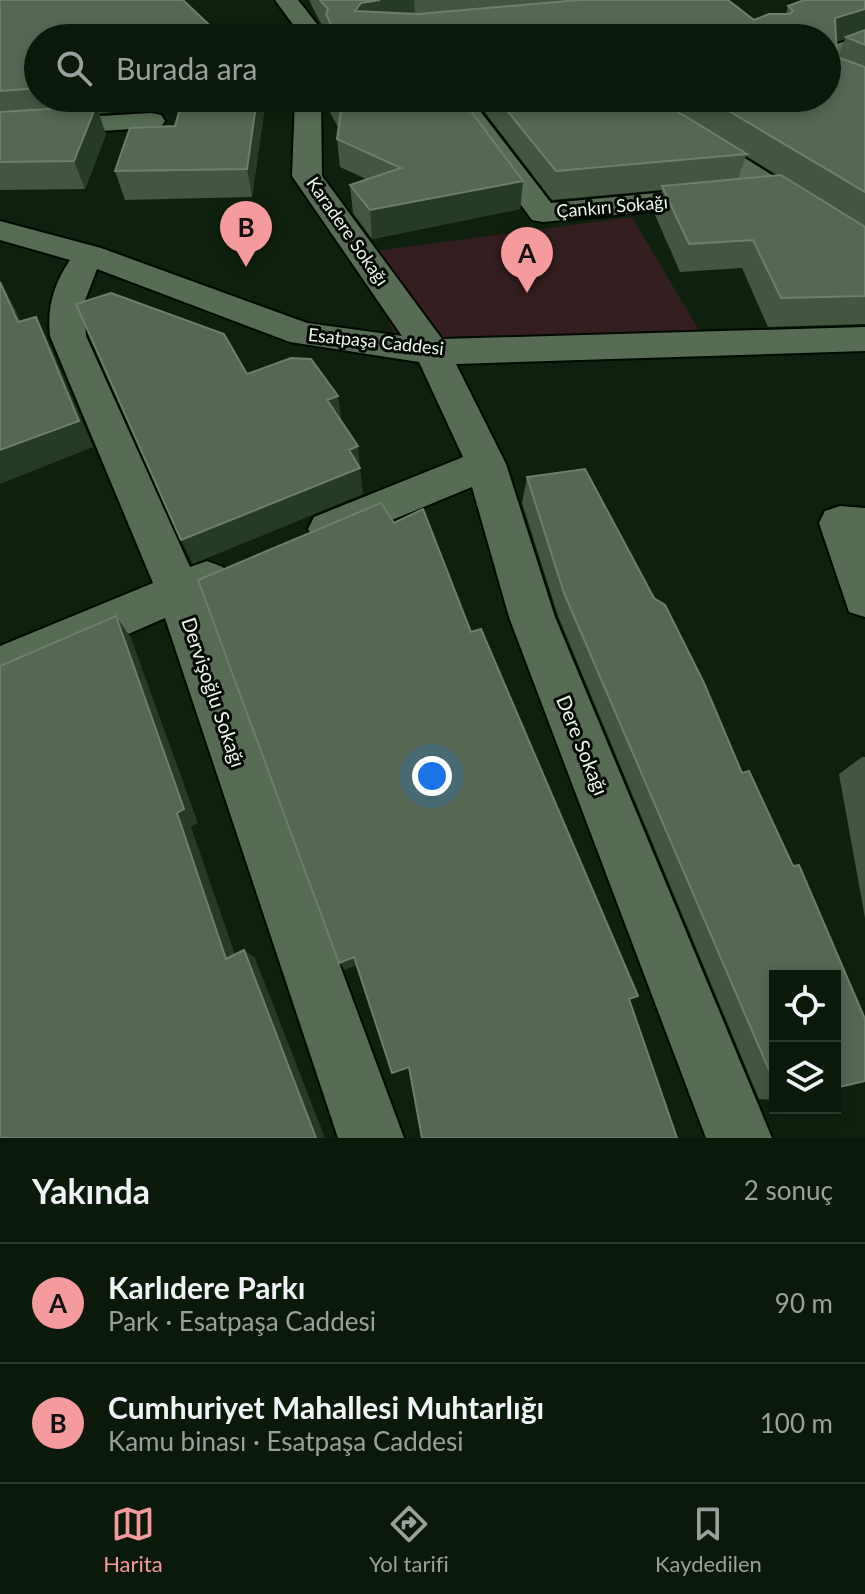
<!DOCTYPE html>
<html lang="tr">
<head>
<meta charset="utf-8">
<style>
  :root { --surface:#0b190a; --page:#142213; --text:#f1f3f6; --muted:#9aa09c; --line:#2b382b; --accent:#f59b9d }
  body { margin:0; font-family:Lato,sans-serif; background:var(--page); color:var(--text) }
  .controls { position:absolute; right:24px; bottom:24px; display:grid; overflow:hidden; border-radius:0px; box-shadow:0 4px 12px #0003 }
  .controls button { width:72px; height:72px; display:grid; place-items:center; padding:0; border:0; border-bottom:2px solid var(--line); background:var(--surface); color:var(--text); font:40px sans-serif }
  .you { position:absolute; left:432px; top:776px; width:28px; height:28px; margin:-20px; border:6px solid #fff; border-radius:50%; background:#1a73e8; box-shadow:0 0 0 12px #1a73e833 }
  .badge { display:grid; place-items:center; width:52px; height:52px; border-radius:50%; background:var(--accent); color:#111; font-size:26px; font-weight:700 }
  .pin { position:absolute; translate:-50% -66px; filter:drop-shadow(0 2px 4px #0008) }
  .pin::after { content:''; position:absolute; top:42px; width:28px; height:24px; background:inherit; clip-path:polygon(0 0,100% 0,50% 100%) }
  .list { margin:0; padding:0; list-style:none }
  h2 { display:flex; justify-content:space-between; align-items:center; height:104px; margin:0; padding:0 32px; font-size:34px }
  h2 small { font-size:26px; font-weight:400; color:var(--muted) }
  .list li { display:grid; grid-template-columns:52px 1fr auto; gap:24px; align-items:center; box-sizing:border-box; height:120px; padding:0 32px; border-top:2px solid var(--line) }
  .list b { display:block; font-size:30px; white-space:nowrap }
  .list p { margin:0; font-size:26px; white-space:nowrap; color:var(--muted) }
  .list em { font-size:26px; font-style:normal; color:var(--muted) }
  .icon { flex:none; width:44px; height:44px; fill:none; stroke:currentColor; stroke-width:2; stroke-linecap:round; stroke-linejoin:round }
  .map { position:relative; flex:none; width:865px; height:1138px; overflow:hidden }
  .search { position:absolute; background:var(--surface); box-shadow:0 4px 12px #0003; left:24px; right:24px; top:24px; height:88px; display:flex; align-items:center; gap:20px; box-sizing:border-box; padding:0 28px; border-radius:44px; color:var(--muted); font-size:30px }
  .sheet { height:344px; background:var(--surface) }
  nav { display:flex; justify-content:space-around; align-items:center; box-sizing:border-box; height:112px; border-top:2px solid var(--line); background:var(--surface); font-size:22px; color:var(--muted) }
  nav a { display:grid; justify-items:center; gap:4px }
  nav .on { color:var(--accent) }
  .map>svg:first-child { display:block }
  .green { fill:#341e1f }
  .lines { fill:none; stroke-linecap:round; stroke-linejoin:round }
  .minor-casing { stroke:#000a00; stroke-width:4 }
  .minor { fill:#586c55; fill-rule:evenodd }
  .wall { fill:#445642; fill-rule:evenodd }
  .shaded-wall { fill:#273a25 }
  .building { fill:#566754; stroke:#6d7e6b; stroke-width:2 }
  .labels { text-anchor:middle; dominant-baseline:central; stroke-width:6; stroke-linejoin:round; paint-order:stroke }
  .far-street-label { font-size:18px; fill:#ecf7ea; stroke:#030803 }
  .street-label { font-size:20px; fill:#ecf7ea; stroke:#030803 }
</style>
</head>
<body>
<div class="map">
<svg width="865" height="1138" viewBox="0 0 865 1138">
  <rect width="100%" height="100%" fill="#0f210e"/>
  <path class="green" d="M632,217L700,332L396,338L360,253Z"/>
  <g class="lines">
    <defs>
      <path id="minor" d="M275,0H298L328,38H303Z
        M865,35V50L827,64V47Z
        M295,98H321L322,176L442,339L865,327V351L456,364L506,464L555,617L772,1138H706L509,617L472,487L329,546L314,541L308,529L314,517L463,457L419,362L290,342L97,269L84,303L86,336L190,567L207,561L223,567L229,580L223,593L205,601L404,1138H338L165,618L0,690V646L153,583L50,336C47,306 54,284 70,260L0,240V221L101,248L307,323L402,336L292,176Z
        M443,98H470L551,203L719,187L730,190L734,196L730,202L719,205L543,222L532,220Z
        M639,98H666L687,122L865,233V257L854,254L667,134Z
        M151,113L161,115L165,121L161,127L0,138V122Z
        M840,506L865,508V617L849,612L819,523L825,511Z"/>
    </defs>
    <use href="#minor" class="minor-casing"/>
    <use href="#minor" class="minor"/>
  </g>
  <path class="wall" d="M0,0L38,38V98H120L114,112L99,113L106,134L85,189L0,190Z
    M309,0H728L754,20L786,14L788,6L865,0V324L768,327L742,268L680,272L655,215L662,190L552,200L474,98H664L672,108L686,117L669,98H827V38H328V33L320,22ZM845,39L838,57H837L836,42ZM746,156L779,176L738,179Z
    M183,98H266L252,197L125,200L115,171L175,126Z
    M322,98H461L523,181L520,209L372,239L353,213L350,185L366,179L340,167L337,139L339,129Z
    M527,477L775,976V1100L759,1099L558,616L522,503Z
    M862,757H865V918L839,774Z"/>
  <path class="shaded-wall" d="M380,0H414L415,21L355,11L361,3Z
    M865,9V33L846,37L845,39L827,44L835,18Z
    M109,98H120L114,112Z
    M257,98H266L252,197L247,169Z
    M96,106L106,134L85,189L74,161Z
    M523,181L520,209L372,239L370,210Z
    M0,281L15,308L33,350L18,322Z
    M36,317L50,345L93,447L0,484V450Z
    M338,396L342,424L327,400Z
    M358,446L363,494L193,564L181,540Z
    M116,616L131,638L198,823L191,827L239,966L226,959L177,813Z
    M244,950L255,958L325,1138H316Z
    M354,957L359,964L345,970L339,963Z"/>
  <path class="building" d="M0,0H183L223,38H199L200,35L189,38H38V88L0,91Z
    M320,0H380L361,3L355,11L418,14L579,0H728L754,20L769,14H790L793,11L788,6L804,0H865V9L835,18L837,57L865,67V192L707,98H827V38H330L328,36L336,35L326,14L328,9Z
    M865,30V45L846,37Z
    M183,98H257L247,169L115,171L130,128L175,126Z
    M334,98H461L523,181L370,210L350,185L401,168L337,139L341,111Z
    M497,98H664L672,108L747,154L556,171Z
    M96,106L74,161L0,162V112Z
    M781,175L865,227V296L781,298L753,240L689,244L662,186Z
    M0,282L18,322L36,317L79,421L0,450Z
    M111,293L224,334L247,374L291,358L311,359L338,396L327,400L358,446L349,450L360,468L181,540L76,304Z
    M585,469L654,598L665,605L704,683L742,773L749,771L793,866L799,865L865,1019V1081L835,1088V976H775V1084L564,593L527,477Z
    M381,503L394,523L423,509L471,632L481,629L638,996L629,999L677,1138H422L409,1067L392,1073L354,957L339,963L198,580Z
    M116,616L184,809L177,813L226,959L244,950L316,1138H0V666Z"/>
  <g class="labels">
    <g class="far-street-label">
      <text transform="translate(612 206) rotate(-5)">Çankırı Sokağı</text>
      <text transform="translate(348 231) rotate(55)">Karadere Sokağı</text>
      <text transform="translate(376 341) rotate(6)">Esatpaşa Caddesi</text>
    </g>
    <g class="street-label">
      <text transform="translate(214 692) rotate(71)">Dervişoğlu Sokağı</text>
      <text transform="translate(583 745) rotate(68)">Dere Sokağı</text>
    </g>
  </g>
</svg>
<div class="controls">
<button><svg class="icon" aria-label="locate" viewBox="0 0 24 24"><circle cx="12" cy="12" r="6"/><path d="M12 2v4M12 18v4M2 12h4M18 12h4"/></svg></button>
<button><svg class="icon" aria-label="layers" viewBox="0 0 24 24"><path d="M12 4l9 5-9 5-9-5zM3 14l9 5 9-5"/></svg></button>
</div>
<div class="you"></div>
<div class="pin badge" style="left:527px;top:293px">A</div>
<div class="pin badge" style="left:246px;top:267px">B</div>
<div class="search"><svg class="icon" aria-label="search" viewBox="0 0 24 24"><circle cx="10" cy="10" r="6"/><path d="M15 15l6 6"/></svg>Burada ara</div>
</div>
<section class="sheet">
<h2>Yakında<small>2 sonuç</small></h2>
<ul class="list">
<li><span class="badge">A</span><div><b>Karlıdere Parkı</b><p>Park · Esatpaşa Caddesi</p></div><em>90 m</em></li>
<li><span class="badge">B</span><div><b>Cumhuriyet Mahallesi Muhtarlığı</b><p>Kamu binası · Esatpaşa Caddesi</p></div><em>100 m</em></li>
</ul>
</section>
<nav>
<a class="on"><svg class="icon" aria-label="map" viewBox="0 0 24 24"><path d="M3 6l6-2 6 2 6-2v14l-6 2-6-2-6 2zM9 4v14M15 6v14"/></svg>Harita</a>
<a><svg class="icon" aria-label="directions" viewBox="0 0 24 24"><path d="M12 3l9 9-9 9-9-9zM9 14v-3h6M13 9l2 2-2 2"/></svg>Yol tarifi</a>
<a><svg class="icon" aria-label="saved" viewBox="0 0 24 24"><path d="M7 4h10v16l-5-4-5 4z"/></svg>Kaydedilen</a>
</nav>
</body>
</html>
